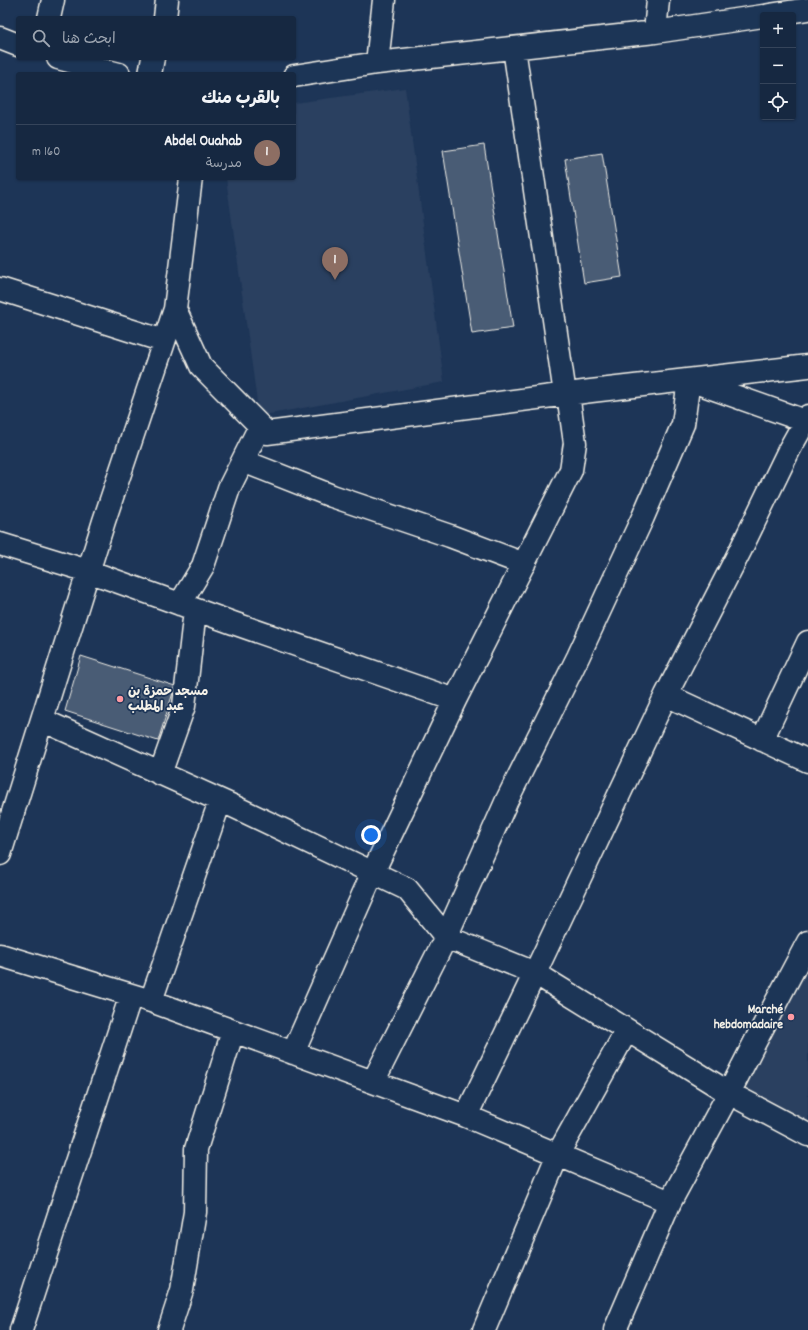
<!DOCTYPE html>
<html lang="ar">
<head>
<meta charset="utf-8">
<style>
  :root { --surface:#162841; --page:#1f3048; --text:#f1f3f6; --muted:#9ea6b1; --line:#35445a; --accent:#d6ab8b }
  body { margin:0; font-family:Dekko,"Playpen Sans Arabic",sans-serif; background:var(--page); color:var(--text); direction:rtl }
  .controls { position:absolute; right:12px; top:12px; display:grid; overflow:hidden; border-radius:4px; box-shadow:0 1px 3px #0004 }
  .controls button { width:36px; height:36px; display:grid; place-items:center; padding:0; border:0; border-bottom:1px solid var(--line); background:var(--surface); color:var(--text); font:20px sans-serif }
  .you { position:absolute; left:371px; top:835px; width:14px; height:14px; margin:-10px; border:3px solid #fff; border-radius:50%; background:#1a73e8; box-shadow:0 0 0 6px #1a73e833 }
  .badge { display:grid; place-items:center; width:26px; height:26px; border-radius:50%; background:var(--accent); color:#fff; font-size:13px; font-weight:700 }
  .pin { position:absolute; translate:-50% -33px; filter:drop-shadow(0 1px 2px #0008) }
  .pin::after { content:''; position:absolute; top:21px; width:14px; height:12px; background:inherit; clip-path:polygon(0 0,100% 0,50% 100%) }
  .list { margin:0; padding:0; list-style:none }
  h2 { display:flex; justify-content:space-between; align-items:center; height:52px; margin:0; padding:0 16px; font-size:17px }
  h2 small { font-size:13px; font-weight:400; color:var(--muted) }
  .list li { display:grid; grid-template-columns:26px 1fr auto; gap:12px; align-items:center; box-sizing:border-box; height:56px; padding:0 16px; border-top:1px solid var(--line) }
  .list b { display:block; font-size:15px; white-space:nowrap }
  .list p { margin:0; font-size:13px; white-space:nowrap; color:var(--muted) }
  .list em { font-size:13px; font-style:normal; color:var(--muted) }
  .icon { flex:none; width:22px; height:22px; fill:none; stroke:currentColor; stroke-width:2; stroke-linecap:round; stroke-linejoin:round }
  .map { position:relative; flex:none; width:808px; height:1330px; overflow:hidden; direction:ltr }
  .search { position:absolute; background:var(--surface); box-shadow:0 1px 3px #0004; left:16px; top:16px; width:280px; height:44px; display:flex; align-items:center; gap:10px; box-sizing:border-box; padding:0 14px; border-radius:4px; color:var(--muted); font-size:15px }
  .panel { position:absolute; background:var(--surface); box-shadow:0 1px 3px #0004; left:16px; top:72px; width:280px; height:108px; border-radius:4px; direction:rtl }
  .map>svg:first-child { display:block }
  .built { fill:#2a4060 }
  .building { fill:#485b74; stroke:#f4f1e8 }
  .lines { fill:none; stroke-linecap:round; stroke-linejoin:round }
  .street-casing { stroke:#f4f1e8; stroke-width:25 }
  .street { stroke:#1d3557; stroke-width:22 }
  .poi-dot { fill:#ff9aa2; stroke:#1d3557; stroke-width:1.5 }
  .labels { text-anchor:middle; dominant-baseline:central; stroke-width:3.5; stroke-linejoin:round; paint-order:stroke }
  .poi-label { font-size:13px; font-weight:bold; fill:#f4f1e8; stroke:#1d3557; text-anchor:start }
</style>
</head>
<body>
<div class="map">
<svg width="808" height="1330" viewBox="0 0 808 1330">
  <rect width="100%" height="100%" fill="#1d3557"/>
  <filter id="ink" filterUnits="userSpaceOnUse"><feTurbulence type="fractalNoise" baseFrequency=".025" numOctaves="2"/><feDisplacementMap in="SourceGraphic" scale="8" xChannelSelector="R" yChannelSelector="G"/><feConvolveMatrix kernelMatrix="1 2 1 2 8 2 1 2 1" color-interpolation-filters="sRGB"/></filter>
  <g filter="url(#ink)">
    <path class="built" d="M405,88L444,382L259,416L226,178H294V103Z
      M808,949V1121L739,1084Z"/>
    <path class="building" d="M484,145L513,328L472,334L443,151Z
      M602,153L622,277L584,283L565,159Z
      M81,656L175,686L158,741L65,711Z"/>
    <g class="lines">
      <defs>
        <path id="street" d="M769,15L808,9
          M49,18L53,0
          M165,18L167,0
          M655,32L658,0
          M0,38L18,45
          M514,48L565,394
          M58,58L119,74
          M377,63L384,0
          M150,74L153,58
          M294,76L377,63L655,32L763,16
          M191,178L175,309L201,366L267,433L591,391L808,366
          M0,289L164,341
          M808,416L789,450L741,549L666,695L535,973L729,1093L755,1042L808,942
          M243,461L332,496L450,536L524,564
          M0,544L88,571L233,623L455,700L373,872L293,1053
          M180,604L203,566L229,488L260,426
          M666,695L808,761
          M455,700L571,470L575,443L568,394
          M42,720L235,807L407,889L446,937L507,800L578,657L643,517L683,424L689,380L805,421
          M762,740L808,642
          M160,774L184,706L195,610
          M0,854L104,521L175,309
          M0,955L151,1001L466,1116L670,1202L729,1093L808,1135
          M151,1001L220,801
          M373,1082L446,937L535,973L466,1116
          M21,1330C57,1218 95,1107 131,995
          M169,1330L182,1290L195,1212L196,1149L233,1031
          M484,1330L558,1154L627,1030
          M615,1330L670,1202"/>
      </defs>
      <use href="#street" class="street-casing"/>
      <use href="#street" class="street"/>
    </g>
  </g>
  <g class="poi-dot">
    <circle cx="120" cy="699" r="4"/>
    <circle cx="791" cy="1017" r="4"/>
  </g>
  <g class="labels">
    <g class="poi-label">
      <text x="128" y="692">مسجد حمزة بن<tspan x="128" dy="15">عبد المطلب</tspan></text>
      <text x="783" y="1010" text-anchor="end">Marché<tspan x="783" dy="15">hebdomadaire</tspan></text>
    </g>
  </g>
</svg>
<div class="controls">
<button>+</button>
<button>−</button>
<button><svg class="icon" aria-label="locate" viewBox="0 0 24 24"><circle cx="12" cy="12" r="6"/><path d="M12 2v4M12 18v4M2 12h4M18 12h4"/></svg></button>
</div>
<div class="you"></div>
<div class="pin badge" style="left:335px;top:280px;background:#8d6e63">1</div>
<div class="search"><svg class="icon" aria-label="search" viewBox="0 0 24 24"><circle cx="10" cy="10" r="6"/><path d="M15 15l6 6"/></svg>ابحث هنا</div>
<section class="panel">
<h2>بالقرب منك<small></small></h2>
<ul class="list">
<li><span class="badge" style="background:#8d6e63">1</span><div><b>Abdel Ouahab</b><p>مدرسة</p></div><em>160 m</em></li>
</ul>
</section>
</div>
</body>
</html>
